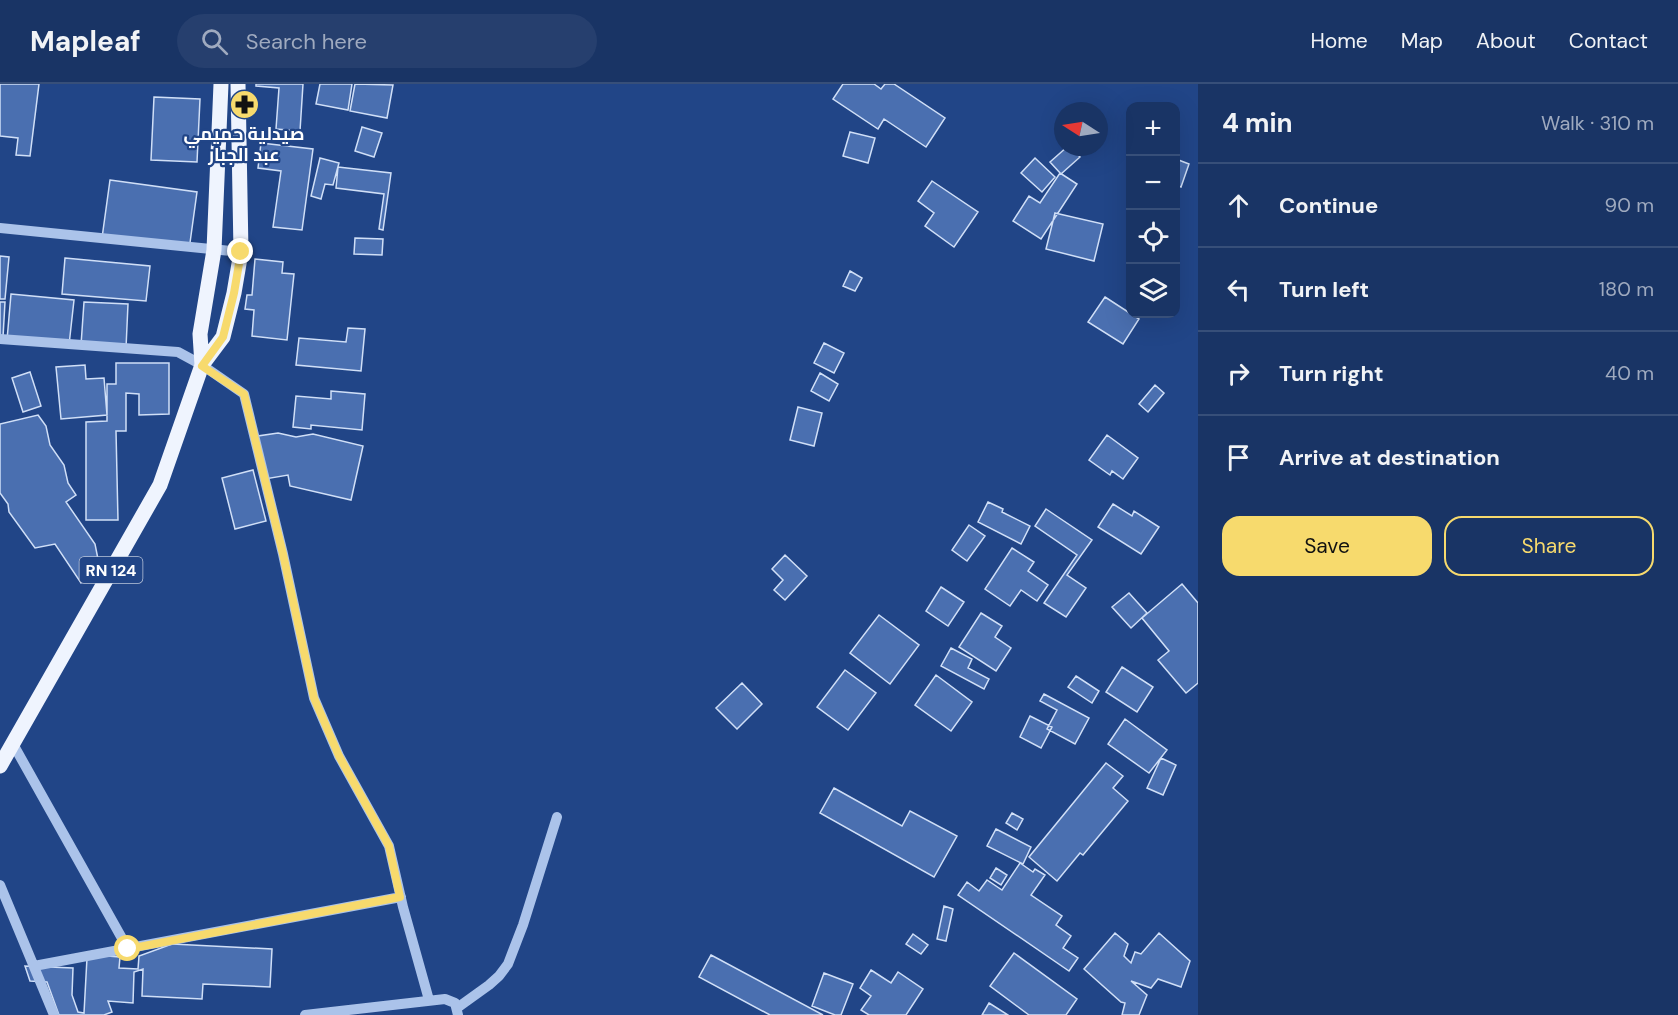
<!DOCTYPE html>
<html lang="en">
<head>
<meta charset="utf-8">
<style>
  :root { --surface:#193465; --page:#263f6e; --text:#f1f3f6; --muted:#9faabf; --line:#374f79; --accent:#f7da6d }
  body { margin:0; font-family:"DM Sans",Cairo,sans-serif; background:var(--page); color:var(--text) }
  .controls { position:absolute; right:18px; top:18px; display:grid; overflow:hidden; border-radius:12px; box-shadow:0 6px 24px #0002 }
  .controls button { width:54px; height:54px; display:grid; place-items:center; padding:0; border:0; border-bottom:2px solid var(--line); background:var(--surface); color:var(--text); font:30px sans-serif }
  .compass { position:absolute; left:1054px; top:18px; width:54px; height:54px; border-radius:50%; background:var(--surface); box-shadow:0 6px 24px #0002; rotate:282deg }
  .stop { position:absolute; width:18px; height:18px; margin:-14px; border:4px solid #f7da6d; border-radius:50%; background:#fff }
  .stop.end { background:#f7da6d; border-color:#fff; box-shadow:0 2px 6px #0008 }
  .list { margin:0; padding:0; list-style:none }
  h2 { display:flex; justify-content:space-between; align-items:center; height:78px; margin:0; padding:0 24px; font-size:26px }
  h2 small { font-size:20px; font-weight:400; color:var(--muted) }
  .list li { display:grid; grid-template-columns:39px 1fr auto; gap:18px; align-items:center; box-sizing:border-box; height:84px; padding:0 24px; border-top:2px solid var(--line) }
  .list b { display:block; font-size:22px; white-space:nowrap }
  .list em { font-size:20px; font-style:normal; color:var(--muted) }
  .actions { display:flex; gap:12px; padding:18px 24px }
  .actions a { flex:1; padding:14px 0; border:2px solid var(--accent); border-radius:18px; text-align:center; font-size:21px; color:var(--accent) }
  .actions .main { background:var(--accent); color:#111 }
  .icon { flex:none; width:33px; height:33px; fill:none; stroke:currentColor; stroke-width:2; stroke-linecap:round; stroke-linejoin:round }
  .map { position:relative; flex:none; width:1198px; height:931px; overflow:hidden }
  header { display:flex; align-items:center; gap:36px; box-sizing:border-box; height:84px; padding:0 30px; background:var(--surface); border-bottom:2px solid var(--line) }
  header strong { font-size:28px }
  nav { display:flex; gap:33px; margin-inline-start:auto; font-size:21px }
  .search { width:420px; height:54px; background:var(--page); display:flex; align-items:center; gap:15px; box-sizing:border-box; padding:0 21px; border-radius:33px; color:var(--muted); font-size:22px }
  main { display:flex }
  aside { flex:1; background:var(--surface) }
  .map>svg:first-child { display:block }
  .building { fill:#4a6fb0; stroke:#d0dff7; stroke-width:1.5 }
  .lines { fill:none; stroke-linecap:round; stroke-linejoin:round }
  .minor { stroke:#abc3ea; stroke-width:10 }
  .major { stroke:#eff4fe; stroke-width:15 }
  .route { stroke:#f7da6d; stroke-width:8 }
  .labels { text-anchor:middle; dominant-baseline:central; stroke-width:4.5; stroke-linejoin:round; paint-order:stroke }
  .shield { fill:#214587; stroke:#bcc7db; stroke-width:1.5 }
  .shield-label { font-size:16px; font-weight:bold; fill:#fff }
  .poi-label { font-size:18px; font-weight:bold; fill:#fff; stroke:#214587 }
</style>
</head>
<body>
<header>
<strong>Mapleaf</strong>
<div class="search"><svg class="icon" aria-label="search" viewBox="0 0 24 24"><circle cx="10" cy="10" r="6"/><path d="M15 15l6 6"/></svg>Search here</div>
<nav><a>Home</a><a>Map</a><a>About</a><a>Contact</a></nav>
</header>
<main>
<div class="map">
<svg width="1198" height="931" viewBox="0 0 1198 931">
  <rect width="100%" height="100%" fill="#214587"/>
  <path class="building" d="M0,0H39L30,72L16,71L18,54L0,52Z
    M256,0H303L300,47L276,45L279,4L256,2Z
    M320,0H352L348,26L316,20Z
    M355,0L393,1L387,34L350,27Z
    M843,0H874L881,5L885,0H894L945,34L926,63L884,35L878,45L833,15Z
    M154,13L200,15L197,78L151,76Z
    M362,43L382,49L374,73L355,67Z
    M850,48L875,54L868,79L843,72Z
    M261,59L313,65L302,146L273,143L281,87L258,84Z
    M1067,63H1071L1080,73L1061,90L1050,78Z
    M320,74L339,79L333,101L325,100L321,115L311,112Z
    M1035,74L1055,93L1042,108L1021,89Z
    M1176,75L1189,80L1181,103L1176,101Z
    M338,83L391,89L383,146L379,145L384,110L336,104Z
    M1060,89L1077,100L1041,155L1013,137L1029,112L1040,119Z
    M110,96L197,108L189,166L102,154Z
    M932,97L978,128L954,163L925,142L934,129L918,117Z
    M1055,129L1103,140L1094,177L1046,165Z
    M355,154L383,155L382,171L354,170Z
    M0,172L9,173L5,215H0Z
    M65,174L150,182L146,217L62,210Z
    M255,175L283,178L282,189L294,190L287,256L252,252L254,226L245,225L247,211H252Z
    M850,187L862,194L855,207L843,202Z
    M11,210L74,216L69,261L7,256Z
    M1105,213L1139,235L1123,260L1088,238Z
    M0,218H5L3,253H0Z
    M84,218L128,220L126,264L81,261Z
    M348,244L365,245L361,287L296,281L299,254L346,258Z
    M824,259L844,269L834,289L814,279Z
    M116,279H169V330L139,331V310L126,309V347H116L118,436H86V338L107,337V300H116Z
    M85,281L86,295L104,294L107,331L61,335L56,283Z
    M30,288L41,322L23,328L12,294Z
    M820,289L838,300L829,317L811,307Z
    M1155,301L1164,309L1148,328L1139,320Z
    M331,307L365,310L362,346L311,341V345L293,343L296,312L331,315Z
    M798,323L822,329L814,362L790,356Z
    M38,331L46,342L50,361L64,381L68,399L76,411L66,418L95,460L100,485L81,499L55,460L35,464L9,428L8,420L0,409V340Z
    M278,349L296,353L313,350L363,362L351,416L290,402L288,391L265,395L258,352Z
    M1107,351L1138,374L1123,395L1112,387L1110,391L1089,376Z
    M253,386L266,437L235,445L222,394Z
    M988,418L1003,425L1002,428L1030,442L1021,460L978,438Z
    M1113,420L1132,432L1134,427L1159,443L1141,470L1098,443Z
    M1046,425L1092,456L1067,491L1086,504L1066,533L1044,519L1077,471L1035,442Z
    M969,441L985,452L967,477L952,466Z
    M1012,464L1034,478L1028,487L1048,501L1037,517L1021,506L1010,522L985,505Z
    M785,471L807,492L785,516L774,506L783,496L772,485Z
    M1182,500L1198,519V599L1186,609L1158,576L1169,567L1142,534Z
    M941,503L964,518L948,542L926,527Z
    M1129,509L1147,529L1131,544L1112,523Z
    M981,529L1002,542L995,553L1011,564L996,587L959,563Z
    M879,531L919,561L890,600L850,569Z
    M951,564L972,575L968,584L989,595L984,605L941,582Z
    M1122,583L1153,603L1137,628L1106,608Z
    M845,586L876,609L848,646L817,623Z
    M936,591L972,618L951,647L915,621Z
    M1076,592L1099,607L1092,619L1068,603Z
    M742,599L762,620L737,645L716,624Z
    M1044,610L1089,634L1075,660L1047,645L1057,626L1040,617Z
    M1030,632L1052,643L1041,664L1020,653Z
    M1125,635L1167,666L1149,689L1108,660Z
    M1161,674L1176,681L1163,711L1147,704Z
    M1106,679L1123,692L1113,704L1128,717L1083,771L1080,769L1057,797L1029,773Z
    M834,704L902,742L910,727L957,752L934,793L820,729Z
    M1012,729L1023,735L1017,746L1006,739Z
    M996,745L1031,763L1023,780L987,762Z
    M1020,779L1033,788L1035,785L1045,791L1031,811L1062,832L1056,841L1071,852L1063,864L1078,874L1069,887L958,811L967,798L979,807L987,796L1002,806Z
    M996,784L1007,791L1001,801L990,794Z
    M944,822L953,825L946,857L937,855Z
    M1115,849L1128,860L1124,872L1131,879L1135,868L1141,870L1159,849L1190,877L1181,903L1158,895L1151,904L1131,897L1147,911L1139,931H1122L1125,919L1121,918L1084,885Z
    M913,850L928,861L921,870L906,860Z
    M172,860L272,865L270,903L203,900L202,915L142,912L143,885L134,888L133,919L108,917L112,928L104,931H59L47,898L30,897L25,882L73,884L72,911L78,928L84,929L87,874L94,871L120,873L119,884L138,885L139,872Z
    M1014,869L1077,915L1066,931H1029L990,902Z
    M711,871L823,931H770L699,893Z
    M871,886L891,899L898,888L923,905L906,931H869L861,926L871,912L860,904Z
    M824,889L853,900L841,931H835L812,922Z
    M989,919L1008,931H982Z"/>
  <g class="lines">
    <path class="minor" d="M0,144L241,168
      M0,255L178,268L202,281L244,310L283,470L314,614L339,672L389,762L403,823L429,916
      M13,660L128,865
      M0,801L54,931
      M34,882L401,813
      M457,924L489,901L499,892L508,880L523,841L557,733
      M305,931L445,915L455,919L458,931"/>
    <path class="major" d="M202,281L200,250L214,166L221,0
      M0,682L160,401L202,281L223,253L234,209L241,168L238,0"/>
  </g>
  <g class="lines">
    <path class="route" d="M128,865L400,813L389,762L339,672L314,614L283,470L244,310L202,282L223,253L234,209L241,168"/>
  </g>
  <defs>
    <symbol id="pharmacy-disc" viewBox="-11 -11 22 22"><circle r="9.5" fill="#f7da6d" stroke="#214587"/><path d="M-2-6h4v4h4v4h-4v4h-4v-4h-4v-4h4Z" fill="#111"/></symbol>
  </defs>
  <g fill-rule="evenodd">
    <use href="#pharmacy-disc" x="228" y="4" width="33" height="33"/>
  </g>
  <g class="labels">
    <rect class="shield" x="79.5" y="473" width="63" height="26" rx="4.5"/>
    <g class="shield-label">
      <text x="111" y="486">RN 124</text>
    </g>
    <g class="poi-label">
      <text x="244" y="50">صيدلية حميمي<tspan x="244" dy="21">عبد الجبار</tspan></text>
    </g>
  </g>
</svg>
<div class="controls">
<button>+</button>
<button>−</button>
<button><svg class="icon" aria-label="locate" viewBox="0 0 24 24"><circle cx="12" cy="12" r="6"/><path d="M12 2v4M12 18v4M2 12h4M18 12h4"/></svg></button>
<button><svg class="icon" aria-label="layers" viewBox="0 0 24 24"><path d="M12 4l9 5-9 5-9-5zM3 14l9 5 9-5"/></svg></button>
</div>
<svg class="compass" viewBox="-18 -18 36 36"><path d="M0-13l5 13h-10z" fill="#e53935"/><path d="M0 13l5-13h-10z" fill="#9faabf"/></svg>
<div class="stop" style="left:128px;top:865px"></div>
<div class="stop end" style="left:241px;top:168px"></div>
</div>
<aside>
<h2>4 min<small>Walk · 310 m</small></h2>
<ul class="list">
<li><svg class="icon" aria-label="ahead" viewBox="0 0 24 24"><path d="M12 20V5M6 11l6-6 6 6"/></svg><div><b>Continue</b></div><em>90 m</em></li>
<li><svg class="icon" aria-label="left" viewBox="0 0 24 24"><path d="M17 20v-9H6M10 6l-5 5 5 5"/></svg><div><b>Turn left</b></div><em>180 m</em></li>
<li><svg class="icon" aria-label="right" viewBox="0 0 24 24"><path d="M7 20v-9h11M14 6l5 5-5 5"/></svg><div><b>Turn right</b></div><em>40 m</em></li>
<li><svg class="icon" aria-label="arrive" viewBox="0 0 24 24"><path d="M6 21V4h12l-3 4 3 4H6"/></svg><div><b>Arrive at destination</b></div></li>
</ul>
<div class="actions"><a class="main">Save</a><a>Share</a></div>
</aside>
</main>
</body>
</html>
